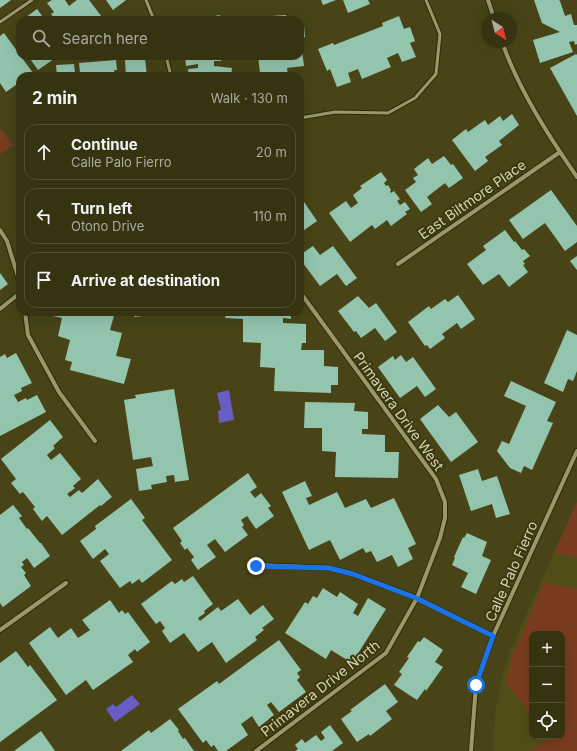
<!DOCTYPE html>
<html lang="en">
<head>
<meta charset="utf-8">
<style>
  :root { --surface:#363311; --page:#3d3b1a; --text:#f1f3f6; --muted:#aaaa9f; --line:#504e31 }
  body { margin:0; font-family:Inter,sans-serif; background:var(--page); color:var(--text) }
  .controls { position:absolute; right:12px; bottom:12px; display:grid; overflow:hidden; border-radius:8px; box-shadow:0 4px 16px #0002 }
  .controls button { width:36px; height:36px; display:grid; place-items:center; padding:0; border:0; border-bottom:1px solid var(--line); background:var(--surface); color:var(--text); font:20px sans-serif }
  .compass { position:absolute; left:481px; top:12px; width:36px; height:36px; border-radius:50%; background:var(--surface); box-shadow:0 4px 16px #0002; rotate:144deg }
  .stop { position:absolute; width:12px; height:12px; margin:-9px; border:3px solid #1a73e8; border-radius:50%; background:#fff }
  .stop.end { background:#1a73e8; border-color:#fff; box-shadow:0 1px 4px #0008 }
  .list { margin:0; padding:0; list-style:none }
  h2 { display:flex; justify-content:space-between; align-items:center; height:52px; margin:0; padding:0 16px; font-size:17px }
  h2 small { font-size:13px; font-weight:400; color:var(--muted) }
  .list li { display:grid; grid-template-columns:26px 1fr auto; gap:12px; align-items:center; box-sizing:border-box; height:56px; margin:0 8px 8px; padding:0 8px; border:1px solid var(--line); border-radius:12px }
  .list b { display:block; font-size:15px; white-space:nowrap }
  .list p { margin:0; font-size:13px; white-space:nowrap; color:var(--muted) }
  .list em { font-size:13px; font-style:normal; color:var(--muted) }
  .icon { flex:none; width:22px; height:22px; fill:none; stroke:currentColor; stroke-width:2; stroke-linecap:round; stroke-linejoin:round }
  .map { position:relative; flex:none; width:577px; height:751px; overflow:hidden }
  .search { position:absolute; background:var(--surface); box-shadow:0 4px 16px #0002; left:16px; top:16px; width:288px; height:44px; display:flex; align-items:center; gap:10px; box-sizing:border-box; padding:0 14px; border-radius:12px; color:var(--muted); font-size:15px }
  .panel { position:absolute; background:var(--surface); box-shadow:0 4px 16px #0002; left:16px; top:72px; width:288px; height:244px; border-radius:12px }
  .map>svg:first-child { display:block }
  .built { fill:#524d18; fill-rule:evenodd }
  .green { fill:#7a3c1f }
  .water { fill:#675dc4 }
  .building { fill:#93c5ae }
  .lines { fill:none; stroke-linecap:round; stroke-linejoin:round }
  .service-casing { stroke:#2d2a08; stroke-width:5 }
  .minor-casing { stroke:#2d2a08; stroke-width:6 }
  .service { stroke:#9b976a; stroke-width:3 }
  .minor { stroke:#9b976a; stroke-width:4 }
  .route { stroke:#1a73e8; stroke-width:5 }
  .labels { text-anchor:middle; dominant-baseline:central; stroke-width:4; stroke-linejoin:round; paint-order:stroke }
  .street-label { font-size:14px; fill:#d5d4bc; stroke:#3d390b }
</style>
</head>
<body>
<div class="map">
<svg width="577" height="751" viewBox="0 0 577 751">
  <rect width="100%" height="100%" fill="#484417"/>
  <path class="built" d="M577,502V751H494L493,743L496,708L502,677L511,649ZM532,634H562V736H532Z"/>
  <path class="green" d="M0,128L13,145L0,154Z
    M577,502V557L554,553Z
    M544,583L577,589V751H532L549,738L548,736H562V634H532V715L506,682L514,652Z"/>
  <path class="water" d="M229,390L234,420L219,423L218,411L221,410L217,393Z
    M132,695L140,704L115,722L106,709L113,704L116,707Z"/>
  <path class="building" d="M0,0H11L0,8Z
    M52,0H65L69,6L77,0H89L102,17L98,20H62L59,16L55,19L51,14L54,12L47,3Z
    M106,0H126L113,10Z
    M321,0H336L323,5Z
    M343,0H368L370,4L348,13Z
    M534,0H559L560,1L565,16L571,14L574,25H577V44L575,45L574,41L569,42L573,52L540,63L533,40L560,32L542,23Z
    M37,9L45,20H22Z
    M220,15L221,20H210V17Z
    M286,15V20H271V16Z
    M399,16L404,29L410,27L415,41L410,43L416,57L402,62L398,53L387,58L391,67L362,79L358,69L348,73L351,82L337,87L330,69L327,71L318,49L333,43L334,45L383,26L382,23Z
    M304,26L305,37L300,38V27Z
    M4,33L33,73L29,76H20V82L6,92L0,83V36Z
    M300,49L302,51L304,66L287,68L288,76H246V74L260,73L258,56H300Z
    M576,54L577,55V116L550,68Z
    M28,56H58L38,70Z
    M185,56H221V61H214V66L232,68L231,76H189L188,69L198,68V64L186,66Z
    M145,58L147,76H126L125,60Z
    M116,60L117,70H114L115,76H85V72L80,73L79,63Z
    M74,64L75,73H71L72,76H57L56,65Z
    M512,114L519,125L499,141L502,145L485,157L488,161L475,171L452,140L466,129L468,132L485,120L488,125L500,116L503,121Z
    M444,156L451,165L453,164L463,178L449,188L445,183L427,197L432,204L421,212L405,190L416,182L413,178L418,175L414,169L428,158L432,164Z
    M381,172L387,180L384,183L386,186L388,185L391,190L390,191L391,193L394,191L400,199L397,201L400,205L405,202L410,209L405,212L407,214L391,226L387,220L375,229L372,225L350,242L329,213L346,201L351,208L358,203L353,195L362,188L360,186Z
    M551,190L577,226V242L565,251L545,223L523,239L509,220Z
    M302,199L317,221L300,233V201Z
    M505,230L514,242L515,241L522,250L524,249L530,256L523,261L525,264L523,265L528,272L509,287L499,274L483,285L467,264L486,250L483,246Z
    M313,246L320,255L333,246L357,278L346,286L337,274L320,286L300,259V255Z
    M577,256V270L570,261Z
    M0,273L8,284L0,290Z
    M458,295L475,319L461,329L457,323L442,334L445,338L430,349L427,345L425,346L408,322L429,306L431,309L445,299L448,302Z
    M358,296L369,308L376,303L397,332L385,341L375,328L361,338L356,331L354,332L338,311Z
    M49,312H115L110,330L122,333L116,356L131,359L124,384L70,370L72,362L65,360L70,340L58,336L62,318L48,315Z
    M134,312H170L171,313L134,317Z
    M226,312H291V319L283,318V323L306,324V343H302L301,350H324V366L338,367V385H331V393L274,391L275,368L260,367L261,343L243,342V319L225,318Z
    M567,330L577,335V371L573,381L568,379L563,392L544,383Z
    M16,353L32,383L21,388L22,391L14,395L18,402L26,398L27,400L37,395L46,412L0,436V357L5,354L7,358Z
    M401,355L406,362L413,357L436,389L425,397L417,386L400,398L378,367L393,356L395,360Z
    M511,381L556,402L547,421L553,423L532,470L524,466L521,473L510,468L497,451L502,441L509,444L526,406L504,396Z
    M174,389L189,480L175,482L174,475L166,476L167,482L151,485L152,489L139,491L136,469L153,466L151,457L133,460L124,400L136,398L135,395Z
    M305,402L355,403L354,411L368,412V429H362V434L385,435V452H399L398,478L335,477L336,452L322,451V428H304Z
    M438,405L449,417L456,412L478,442L451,462L420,419Z
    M50,420L63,437L53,446L55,448L47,455L51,460L60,453L81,479L73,486L75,488L67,494L70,497L79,490L82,493L98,479L112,497L101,506L100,505L62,535L47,516L42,521L33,509L35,507L23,492L20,494L11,483L16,479L1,459Z
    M478,469L482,481L497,476L510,514L496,518L492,504L471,511L459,475Z
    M248,473L257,487L250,492L255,498L261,493L271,506L268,508L274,516L256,529L247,516L241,520L244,525L242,527L248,535L225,552L215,539L207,545L216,557L198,570L191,560L194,557L187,548L185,550L180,543L182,541L173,528Z
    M305,481L312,496L306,498L309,505L337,492L345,508L366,499L371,508L394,498L416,544L408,548L413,559L398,567L392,555L377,562L371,551L366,553L363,548L340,560L330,540L309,550L282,492Z
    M131,499L145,518L142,520L172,560L142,583L139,579L132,584L130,581L120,588L100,561L109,554L105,549L93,559L80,541L96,529L95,526Z
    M13,505L22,516L19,518L27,529L28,528L40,543H41L50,556L34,568L27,558L22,562L24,565L21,567L26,573L24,575L31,586L3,607L0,603V515Z
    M467,533L487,542L482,556L491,560L476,594L461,587L468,573L452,565L455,558L454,557L463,537L464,538Z
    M193,576L213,604L204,611L205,613L198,618L200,621L218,607L221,611L238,599L250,615L263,605L274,619L262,628L264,630L255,637L257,640L226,663L212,642L198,652L184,633L170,643L162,631L165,628L160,621L156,624L141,604L172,581L175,584L182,579L184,582Z
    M323,588L337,597L340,592L358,604L353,613L358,616L368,598L386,609L352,663L331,650L326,659L285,633L305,602L308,604L313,596L317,598Z
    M110,600L119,613L122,610L125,614L128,612L150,642L137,652L135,649L128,655L133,662L93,690L86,680L66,695L29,643L50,627L58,638L71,628L78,638L90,630L82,620Z
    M424,637L443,650L435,662L443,667L426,691L425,689L417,700L394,685L402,674L399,672L409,658L407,657L418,641L420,642Z
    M279,640L301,670L297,673L300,677L297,680L306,692L279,712L271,702L267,705L274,715L259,727L252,716L241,724L248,735L226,751H218L214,745L211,747L206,740L203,743L178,709L217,681L219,684Z
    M16,651L28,667L30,665L57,700L0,742V663Z
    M385,684L398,702L386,711L392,719L370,736L369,734L357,742L341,719L352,711L350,710Z
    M170,719L179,730L178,731L183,739L185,738L194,751H121L149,730L151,733Z
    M330,725L343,743L332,751H295L298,749L295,745L302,739L305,743L316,735L321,741L325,738L321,732Z
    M41,731L55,751H14Z"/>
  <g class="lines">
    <defs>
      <path id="service" d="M146,0L154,20
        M0,22L32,0
        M166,56L171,76
        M300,118L335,112L388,113L415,98L436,74L440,34L426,0"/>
      <path id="minor" d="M488,0L494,18
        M502,42C519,90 548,135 577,177
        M0,230L7,241L20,283
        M398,264L560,152
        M0,309L20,293
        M25,312L28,335L59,392L95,441
        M256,565L329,568L353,574L417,598L493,636
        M0,630L66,583
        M256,751L386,653L417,598L440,538L445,518V502L436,479L300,292
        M471,751L476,685L493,636L577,451"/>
    </defs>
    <use href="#service" class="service-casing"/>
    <use href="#minor" class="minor-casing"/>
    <use href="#service" class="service"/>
    <use href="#minor" class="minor"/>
  </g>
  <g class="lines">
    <path class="route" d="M256,566L329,568L353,574L416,598L493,636L476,685"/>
  </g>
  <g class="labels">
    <g class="street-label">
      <text transform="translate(472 199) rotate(-35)">East Biltmore Place</text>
      <text transform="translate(399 411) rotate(54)">Primavera Drive West</text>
      <text transform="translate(511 571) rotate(-66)">Calle Palo Fierro</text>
      <text transform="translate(320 688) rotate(-38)">Primavera Drive North</text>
    </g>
  </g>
</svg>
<div class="controls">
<button>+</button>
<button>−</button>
<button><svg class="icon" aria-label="locate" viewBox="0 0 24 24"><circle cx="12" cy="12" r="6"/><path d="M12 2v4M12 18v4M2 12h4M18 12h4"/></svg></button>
</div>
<svg class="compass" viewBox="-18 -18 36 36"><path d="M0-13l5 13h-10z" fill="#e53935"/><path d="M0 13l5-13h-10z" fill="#aaaa9f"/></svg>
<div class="stop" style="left:476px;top:685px"></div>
<div class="stop end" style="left:256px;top:566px"></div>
<div class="search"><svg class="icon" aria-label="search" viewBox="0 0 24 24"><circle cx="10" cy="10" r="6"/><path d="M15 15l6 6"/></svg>Search here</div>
<section class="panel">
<h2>2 min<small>Walk · 130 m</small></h2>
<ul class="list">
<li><svg class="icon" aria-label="ahead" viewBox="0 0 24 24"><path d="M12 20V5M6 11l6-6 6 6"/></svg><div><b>Continue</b><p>Calle Palo Fierro</p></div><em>20 m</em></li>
<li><svg class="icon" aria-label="left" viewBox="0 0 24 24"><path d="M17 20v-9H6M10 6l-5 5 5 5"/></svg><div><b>Turn left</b><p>Otono Drive</p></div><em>110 m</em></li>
<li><svg class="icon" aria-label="arrive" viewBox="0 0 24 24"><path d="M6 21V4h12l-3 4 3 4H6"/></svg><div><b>Arrive at destination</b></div></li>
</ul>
</section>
</div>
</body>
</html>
